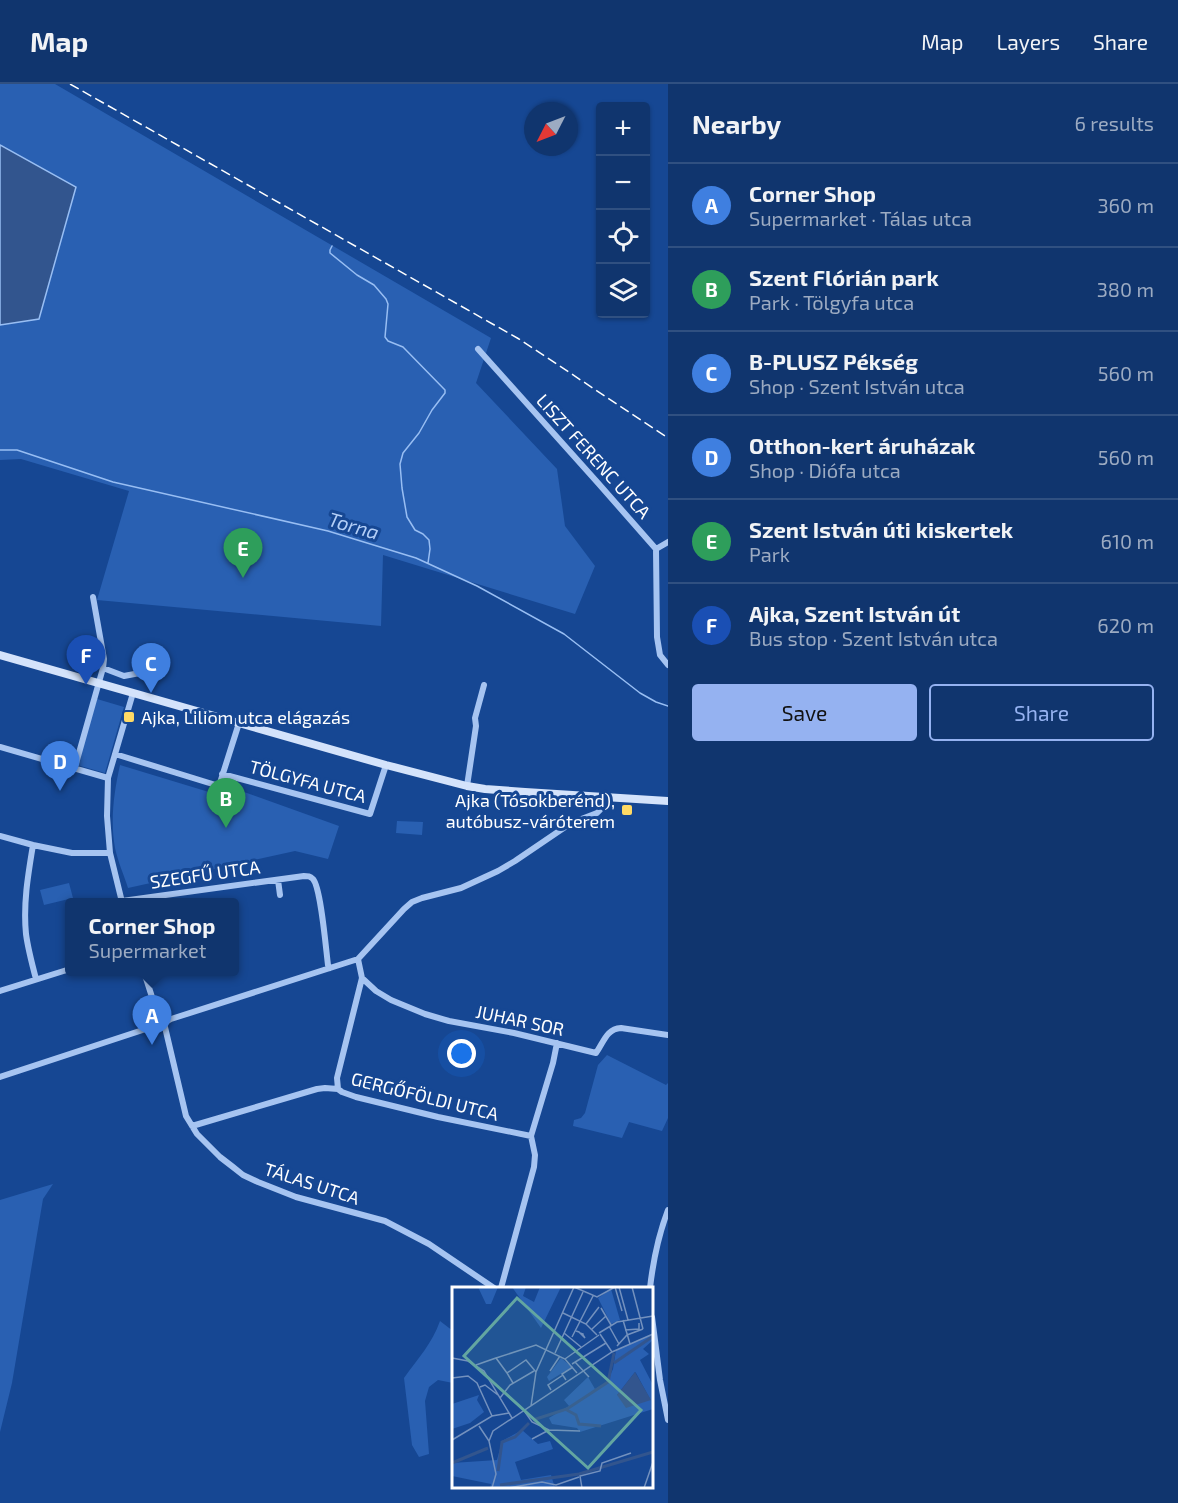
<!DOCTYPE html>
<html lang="en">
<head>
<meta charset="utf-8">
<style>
  :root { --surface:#10356e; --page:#1e4076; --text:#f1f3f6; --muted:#9cabc2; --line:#305081; --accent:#95b2f1 }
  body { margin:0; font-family:"Exo 2",sans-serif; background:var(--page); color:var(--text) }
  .controls { position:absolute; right:18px; top:18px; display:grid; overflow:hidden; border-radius:6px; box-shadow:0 2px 4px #0004 }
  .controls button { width:54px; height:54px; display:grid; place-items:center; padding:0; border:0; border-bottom:2px solid var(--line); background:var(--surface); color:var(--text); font:30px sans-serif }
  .compass { position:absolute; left:524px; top:18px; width:54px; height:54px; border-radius:50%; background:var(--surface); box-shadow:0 2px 4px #0004; rotate:228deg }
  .you { position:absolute; left:462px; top:970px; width:21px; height:21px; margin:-15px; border:4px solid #fff; border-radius:50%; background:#1a73e8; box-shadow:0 0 0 9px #1a73e833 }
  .badge { display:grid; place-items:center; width:39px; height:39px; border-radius:50%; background:var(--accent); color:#fff; font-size:20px; font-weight:700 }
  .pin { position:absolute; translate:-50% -50px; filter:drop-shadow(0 2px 3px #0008) }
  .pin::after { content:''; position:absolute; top:32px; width:21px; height:18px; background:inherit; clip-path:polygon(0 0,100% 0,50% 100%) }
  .popup { position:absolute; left:65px; top:814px; width:174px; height:78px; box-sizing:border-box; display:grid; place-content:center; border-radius:6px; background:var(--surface); filter:drop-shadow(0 2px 4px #0005); font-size:20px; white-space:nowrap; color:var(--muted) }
  .popup b { font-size:22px; color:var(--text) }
  .popup::after { content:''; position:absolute; left:50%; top:100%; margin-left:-12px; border:12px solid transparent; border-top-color:var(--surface) }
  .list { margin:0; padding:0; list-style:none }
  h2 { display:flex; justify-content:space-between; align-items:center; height:78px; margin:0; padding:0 24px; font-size:26px }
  h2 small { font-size:20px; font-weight:400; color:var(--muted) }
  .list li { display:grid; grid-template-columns:39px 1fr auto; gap:18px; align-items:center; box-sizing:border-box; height:84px; padding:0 24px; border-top:2px solid var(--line) }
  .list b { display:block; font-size:22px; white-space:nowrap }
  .list p { margin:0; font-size:20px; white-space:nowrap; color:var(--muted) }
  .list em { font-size:20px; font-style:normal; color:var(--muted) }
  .actions { display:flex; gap:12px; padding:18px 24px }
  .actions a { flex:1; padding:14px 0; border:2px solid var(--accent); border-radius:6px; text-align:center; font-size:21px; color:var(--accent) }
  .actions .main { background:var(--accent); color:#111 }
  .icon { flex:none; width:33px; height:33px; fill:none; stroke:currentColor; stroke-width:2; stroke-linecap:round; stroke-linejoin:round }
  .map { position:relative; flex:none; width:668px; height:1419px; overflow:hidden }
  header { display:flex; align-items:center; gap:36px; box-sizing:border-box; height:84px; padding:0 30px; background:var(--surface); border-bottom:2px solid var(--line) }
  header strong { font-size:28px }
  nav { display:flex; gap:33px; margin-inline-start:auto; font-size:21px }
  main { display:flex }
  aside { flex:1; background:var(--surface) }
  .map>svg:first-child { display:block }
  .green { fill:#2960b2 }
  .water { fill:#32558e; stroke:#98bef3; stroke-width:1.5 }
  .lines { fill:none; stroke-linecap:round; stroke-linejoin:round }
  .stream { stroke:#98bef3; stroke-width:1.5 }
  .minor { stroke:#a6c4f1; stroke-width:6 }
  .secondary { stroke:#d4e3fb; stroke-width:8 }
  .rail { stroke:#fff; stroke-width:1.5; stroke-dasharray:10 4.5; stroke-linecap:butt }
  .poi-dot { fill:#ffda65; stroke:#164793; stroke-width:2 }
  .labels { text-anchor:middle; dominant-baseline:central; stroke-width:6; stroke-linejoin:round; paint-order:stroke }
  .street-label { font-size:18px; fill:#fff; stroke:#164793 }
  .poi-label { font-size:18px; fill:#fff; stroke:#164793; text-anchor:start }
  .water-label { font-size:20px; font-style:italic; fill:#b2cef7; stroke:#164793 }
  .inset-river { fill:none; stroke:#32558e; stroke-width:3 }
  .inset-road { fill:none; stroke:#7391be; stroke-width:1.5 }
  .view { fill:#63a6a1; fill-opacity:0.15; stroke:#63a6a1; stroke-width:3 }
  .inset-edge { fill:none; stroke:#fff; stroke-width:3 }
</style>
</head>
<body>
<header>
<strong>Map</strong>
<nav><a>Map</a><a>Layers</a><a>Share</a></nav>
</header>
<main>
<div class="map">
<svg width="668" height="1419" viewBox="0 0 668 1419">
  <rect width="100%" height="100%" fill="#164793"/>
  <path class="green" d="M0,0H55L491,254L476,299L557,385L565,442L595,482L575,530L383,471L381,542L97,516L129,407L21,375L0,376V241L39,234L76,103L0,61Z
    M97,615L124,623L105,689L77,681Z
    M120,681L222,712L233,704L339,742L328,775L295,767L128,804C124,791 118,778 115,764C110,737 114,708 120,681Z
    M397,737L423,738L422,751L396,749Z
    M69,799L73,814L44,821L40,806Z
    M607,971L666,1001L668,999V1034L662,1047L629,1038L622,1054L573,1042L574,1036L581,1034L585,1029L598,981Z
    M53,1100L43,1115L12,1299L0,1348V1116Z
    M440,1237L453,1247V1299L438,1296L429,1303L425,1317L429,1370L419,1373L412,1361L404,1294C418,1274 432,1260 440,1237Z"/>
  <path class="water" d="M0,61L76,103L39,235L0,241Z"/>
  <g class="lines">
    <path class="stream" d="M332,162L330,166V169L357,191L374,201L386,215L388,220L385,253L388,257L403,263L445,306V309L432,326L419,349L403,369L400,380L402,404L407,433L415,446L423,450L429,456L430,465L428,479
      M0,366H17L113,398L328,447L416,474L477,502L564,550L640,609L656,618L668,622"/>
    <path class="minor" d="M478,265L598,399L656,465L657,553L660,571L668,581
      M656,465L668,458
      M103,584L124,592L145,588L149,589
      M0,663L108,694
      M115,670L219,702L239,639
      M75,683L103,584L104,575L93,513
      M222,690L370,730L386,681
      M467,702L476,642L475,634L484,601
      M0,752L33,761L72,769H110
      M33,761C28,791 23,820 26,850C28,865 32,880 36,895
      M278,796L280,811
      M122,817L304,792C308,792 310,792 313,795C321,804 326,866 328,881L330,884
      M122,818L110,769L107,732L108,694L133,609
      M358,875L362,894L337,994L338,1005L342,1008L356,1013L438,1033L531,1052L553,979L557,959
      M144,888L159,935L164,939L186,1032L197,1050L220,1073L233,1083L243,1091L258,1098L296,1113L385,1137L429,1160L494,1204
      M362,894L376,907L391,916L425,930L449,937L514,949L596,969C604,958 606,945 621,944L668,951
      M0,907L70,885
      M0,993L164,939L171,935L358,875L404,825L412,818L422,814L461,804L498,787L515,777L571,739L597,729L602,724L608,713
      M192,1042L317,1005L325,1004L338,1005
      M501,1204L534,1083L535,1071L531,1052
      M650,1204C653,1178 658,1152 668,1126
      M652,1233L660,1296L668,1336"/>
    <path class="secondary" d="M0,571L386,681L467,702L485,705L525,708L668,717"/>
    <path class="rail" d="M70,0L519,255L668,354"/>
  </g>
  <g class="poi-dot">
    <rect x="123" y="627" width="12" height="12" rx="3"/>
    <rect x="621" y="720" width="12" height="12" rx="3"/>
  </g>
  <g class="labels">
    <g class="street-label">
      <text transform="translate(594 372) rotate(48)">LISZT FERENC UTCA</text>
      <text transform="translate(308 697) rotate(15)">TÖLGYFA UTCA</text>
      <text transform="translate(205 790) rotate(-8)">SZEGFŰ UTCA</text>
      <text transform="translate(520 936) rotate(12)">JUHAR SOR</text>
      <text transform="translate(425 1012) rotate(14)">GERGŐFÖLDI UTCA</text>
      <text transform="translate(312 1099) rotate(18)">TÁLAS UTCA</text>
    </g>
    <g class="poi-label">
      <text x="141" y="633">Ajka, Liliom utca elágazás</text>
      <text x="615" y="716" text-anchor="end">Ajka (Tósokberénd),<tspan x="615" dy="21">autóbusz-váróterem</tspan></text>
    </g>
    <g class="water-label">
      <text transform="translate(354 441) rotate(16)">Torna</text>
    </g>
  </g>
  <g transform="translate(452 1203)">
    <rect width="201" height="201" fill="#164793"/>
    <path d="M26,0H46L39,17H34ZM60,0H74L71,9L82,15L88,0H109L89,41ZM159,2L168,33L159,37L146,11ZM201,47V53L191,62L197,67L188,73L201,98V122L128,145L125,141L100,137L97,131L117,119L112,113L136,90L143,102L155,95L161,82L164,63ZM183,85L184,86L198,112L165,108ZM109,71L120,80L97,94L95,90ZM27,108L25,113L32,125L18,136L0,142V117ZM70,143L86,157L98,154L101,162L63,175L69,193L99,188L103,201H38L39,197L0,189V176L45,173L50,154Z" fill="#2960b2" fill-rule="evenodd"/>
    <path d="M183,85L199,113L174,121L165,108Z" fill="#32558e"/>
    <path class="inset-river" d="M162,76L200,50M113,122L124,128L127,137L149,139M81,133L115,122L156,95L162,66M0,176L36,161M46,184L50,155L63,150L77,136M48,198L127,187L201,165"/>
    <path class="inset-road" d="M122,0L145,10L163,0M163,0L170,24M167,0L176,33M180,0L191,42M149,21L159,38M111,26L134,37L145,48M171,33L178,57M134,37L147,20M157,39L167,57M140,42L154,29M173,43L187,42V36M124,44L127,45L128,46L131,47V48L133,51L128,46M112,46L129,60M147,46L165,35L201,29M148,47L160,65M120,50L141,9M165,59L175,48L191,42M103,66L131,5M0,71L16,74L32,84L60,131M44,71L84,58L113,72L125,86M113,72L147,48M123,75L137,90M120,77L154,56M24,78L44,71L55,86M98,84L108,69M0,91L16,89L25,96L40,129M114,93L110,87L121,80M61,96L55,86L74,73L84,85M28,100L33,98L46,108M99,103L96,98L111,88M48,111L58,98L82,84M79,119L84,85L122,0M73,125L80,135L97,143L128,144M27,139L37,154M80,152L97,143M0,153L40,129L57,126M40,201L44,187L37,154L41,144L160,65L201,47M56,201L90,195L104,198L127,190M130,201L128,189L148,184L150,176L179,166M192,201L201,175"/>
    <path class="view" d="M65,11L189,123L136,181L12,69Z"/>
    <rect width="201" height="201" class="inset-edge"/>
  </g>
</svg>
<div class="controls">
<button>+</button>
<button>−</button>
<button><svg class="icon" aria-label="locate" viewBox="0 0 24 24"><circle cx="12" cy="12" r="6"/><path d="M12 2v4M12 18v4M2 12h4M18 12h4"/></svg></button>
<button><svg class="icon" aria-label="layers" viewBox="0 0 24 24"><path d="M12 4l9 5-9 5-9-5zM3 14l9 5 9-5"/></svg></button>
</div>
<svg class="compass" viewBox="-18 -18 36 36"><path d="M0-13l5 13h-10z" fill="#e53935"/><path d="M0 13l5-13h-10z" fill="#9cabc2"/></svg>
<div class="you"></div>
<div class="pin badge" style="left:152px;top:961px;background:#3f7fe0">A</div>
<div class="popup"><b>Corner Shop</b>Supermarket</div>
<div class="pin badge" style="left:226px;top:744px;background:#2e9e5b">B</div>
<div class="pin badge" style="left:151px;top:609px;background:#3f7fe0">C</div>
<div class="pin badge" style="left:60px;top:707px;background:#3f7fe0">D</div>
<div class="pin badge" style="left:243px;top:494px;background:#2e9e5b">E</div>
<div class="pin badge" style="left:86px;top:601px;background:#1a4fb4">F</div>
</div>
<aside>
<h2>Nearby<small>6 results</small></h2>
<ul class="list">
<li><span class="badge" style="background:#3f7fe0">A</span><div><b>Corner Shop</b><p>Supermarket · Tálas utca</p></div><em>360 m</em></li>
<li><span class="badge" style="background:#2e9e5b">B</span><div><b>Szent Flórián park</b><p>Park · Tölgyfa utca</p></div><em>380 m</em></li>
<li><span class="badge" style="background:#3f7fe0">C</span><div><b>B-PLUSZ Pékség</b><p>Shop · Szent István utca</p></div><em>560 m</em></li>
<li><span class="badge" style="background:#3f7fe0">D</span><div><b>Otthon-kert áruházak</b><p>Shop · Diófa utca</p></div><em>560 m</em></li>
<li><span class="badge" style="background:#2e9e5b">E</span><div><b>Szent István úti kiskertek</b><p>Park</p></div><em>610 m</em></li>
<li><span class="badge" style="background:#1a4fb4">F</span><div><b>Ajka, Szent István út</b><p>Bus stop · Szent István utca</p></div><em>620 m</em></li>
</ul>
<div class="actions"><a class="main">Save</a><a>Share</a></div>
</aside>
</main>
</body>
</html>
